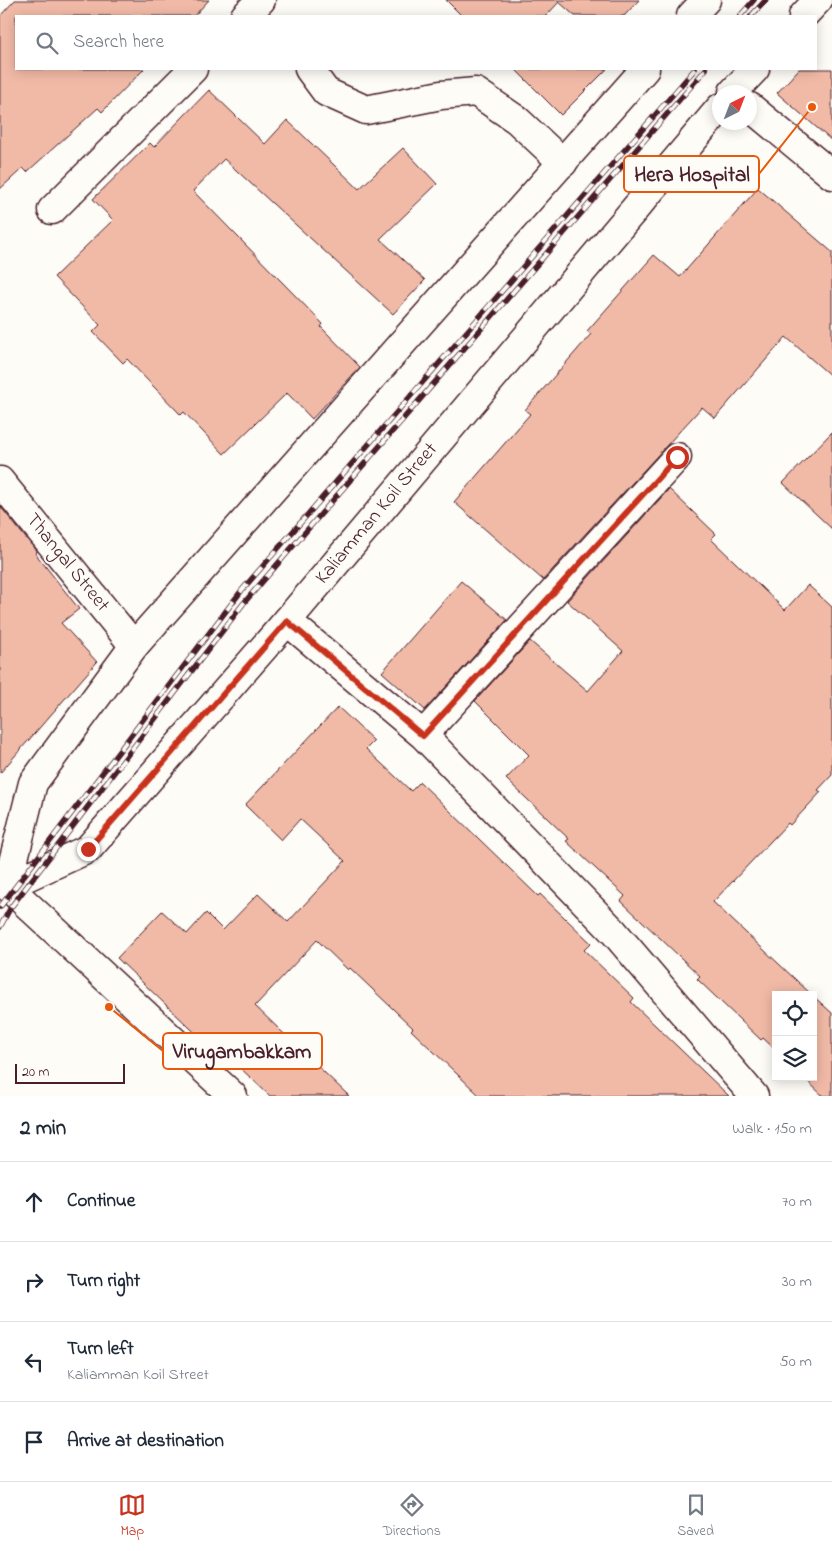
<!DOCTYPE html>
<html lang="en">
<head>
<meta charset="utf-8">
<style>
  :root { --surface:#fff; --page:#f2f2f3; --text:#1f2937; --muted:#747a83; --line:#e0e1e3; --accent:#c8321e }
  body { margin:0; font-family:"Indie Flower",sans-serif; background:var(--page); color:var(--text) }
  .controls { position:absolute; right:15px; bottom:15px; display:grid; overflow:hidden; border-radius:0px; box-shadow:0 2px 12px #0003 }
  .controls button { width:45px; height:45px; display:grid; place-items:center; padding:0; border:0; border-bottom:1px solid var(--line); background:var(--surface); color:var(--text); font:25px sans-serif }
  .compass { position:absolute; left:712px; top:85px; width:45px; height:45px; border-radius:50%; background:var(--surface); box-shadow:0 2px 12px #0003; rotate:42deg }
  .scale { position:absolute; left:15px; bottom:12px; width:110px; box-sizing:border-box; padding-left:5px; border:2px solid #4a1f2b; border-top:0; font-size:14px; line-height:18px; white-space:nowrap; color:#4a1f2b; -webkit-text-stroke:4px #fdfcf7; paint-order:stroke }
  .stop { position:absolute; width:15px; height:15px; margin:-11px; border:4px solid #c8321e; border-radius:50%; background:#fff }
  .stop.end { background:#c8321e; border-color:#fff; box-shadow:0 1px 5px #0008 }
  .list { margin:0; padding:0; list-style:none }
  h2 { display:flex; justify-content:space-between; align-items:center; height:65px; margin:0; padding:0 20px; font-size:21px }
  h2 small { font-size:16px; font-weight:400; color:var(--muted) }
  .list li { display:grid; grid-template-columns:32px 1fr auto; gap:15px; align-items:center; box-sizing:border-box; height:80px; padding:0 20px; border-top:1px solid var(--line) }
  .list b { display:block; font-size:19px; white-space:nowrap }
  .list p { margin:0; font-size:16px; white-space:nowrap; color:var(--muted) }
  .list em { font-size:16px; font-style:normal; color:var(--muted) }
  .icon { flex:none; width:28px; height:28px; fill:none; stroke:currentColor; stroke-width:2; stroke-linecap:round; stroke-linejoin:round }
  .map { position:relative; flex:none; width:832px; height:1096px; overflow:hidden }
  .search { position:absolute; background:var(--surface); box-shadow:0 2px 12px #0003; left:15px; right:15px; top:15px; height:55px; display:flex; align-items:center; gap:12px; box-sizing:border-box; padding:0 18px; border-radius:0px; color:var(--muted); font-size:19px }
  .sheet { height:385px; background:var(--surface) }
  nav { display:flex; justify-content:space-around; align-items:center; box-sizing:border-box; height:70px; border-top:1px solid var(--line); background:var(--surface); font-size:14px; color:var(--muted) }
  nav a { display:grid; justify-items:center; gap:2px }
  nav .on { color:var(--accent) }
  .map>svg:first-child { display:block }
  .building { fill:#f1baa7; stroke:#4a1f2b }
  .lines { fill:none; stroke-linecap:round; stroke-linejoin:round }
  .minor-casing { stroke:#4a1f2b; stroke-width:31 }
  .tertiary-casing { stroke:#4a1f2b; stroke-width:31 }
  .secondary-casing { stroke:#4a1f2b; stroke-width:31 }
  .minor { stroke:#fdfcf7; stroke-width:28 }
  .tertiary { stroke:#fdfcf7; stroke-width:28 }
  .secondary { stroke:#fdfcf7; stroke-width:28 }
  .rail-casing { stroke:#4a1f2b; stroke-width:5.5 }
  .rail { stroke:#fdfcf7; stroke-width:4; stroke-dasharray:11; stroke-linecap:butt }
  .route { stroke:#c8321e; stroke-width:6 }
  .labels { text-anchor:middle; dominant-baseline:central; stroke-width:4; stroke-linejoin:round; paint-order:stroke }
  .street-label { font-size:20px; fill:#4a1f2b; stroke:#fdfcf7 }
  .leader { fill:none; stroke:#e8590c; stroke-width:2 }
  .callout-dot { fill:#e8590c; stroke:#fdfcf7; stroke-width:2 }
  .callout { fill:#fdfcf7; stroke:#e8590c; stroke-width:2 }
  .callout-label { font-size:21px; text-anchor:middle; font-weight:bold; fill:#4a1f2b }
</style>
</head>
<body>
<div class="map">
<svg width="832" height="1096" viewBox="0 0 832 1096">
  <rect width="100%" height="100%" fill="#fdfcf7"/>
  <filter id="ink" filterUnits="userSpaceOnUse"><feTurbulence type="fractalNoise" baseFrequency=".02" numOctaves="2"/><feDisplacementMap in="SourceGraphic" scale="10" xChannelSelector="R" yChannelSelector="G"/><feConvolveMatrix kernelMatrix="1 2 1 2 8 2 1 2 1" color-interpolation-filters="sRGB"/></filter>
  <g filter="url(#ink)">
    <path class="building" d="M15,0H209L194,16H16V69H144L102,112L98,108L27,172L23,168L0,189V16Z
      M446,0H639L624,16H575L559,2L546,16H462Z
      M515,69H607L561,115Z
      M799,69H832V141L777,93Z
      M209,90L265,144L287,120L359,189L403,148L437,184L380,239L425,280L393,314L224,159L193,191L323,324L321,327L360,367L312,419L287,393L224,454L184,412L181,415L127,359L123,363L93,332L100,325L54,277L113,220L93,199L150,143L154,147Z
      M758,188L832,252V377L786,337L715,418L702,407L543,580L454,502L530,414L525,410L591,334L587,331L654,255L680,277Z
      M832,432V529L783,483Z
      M669,489L716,534L711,539L785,610L808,585L832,607V775L818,790L821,792L790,825L788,823L713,902L812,995H776V1050L763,1038L761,1040L697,979L700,976L621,901L625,896L566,841L569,839L506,779L529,755L475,701L530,641L588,691L623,651L567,601Z
      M0,506L37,552L35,553L79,609L61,623L97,662L0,773Z
      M461,581L507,620L425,710L382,672Z
      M338,707L374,741L366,749L411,791L420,782L538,896L540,894L591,943L584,950L634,998L631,1002L729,1096H480L411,1030L413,1028L350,968L348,970L317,940L255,1006L349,1096H270L217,1046L213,1050L117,958L162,911L187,934L206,913L223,930L258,894L288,922L345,861L300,819L281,840L245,805Z
      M813,996L832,1013V1096H823L803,1077H813Z"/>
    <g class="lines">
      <defs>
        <path id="minor" d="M245,16L261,0
          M309,69L326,92L366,110L441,95L476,92L517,120L563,163
          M750,107L832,175
          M52,210L193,69
          M287,621L423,735L614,932L754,1096
          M423,735L677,457"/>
        <path id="tertiary" d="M0,481L134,646"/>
        <path id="secondary" d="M691,16L706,0
          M803,16L818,0
          M733,92L755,69
          M7,886L88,849L287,621L720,108
          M7,886L33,783L134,646L645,69
          M7,886L233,1096"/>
      </defs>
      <use href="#minor" class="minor-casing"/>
      <use href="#tertiary" class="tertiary-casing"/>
      <use href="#secondary" class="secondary-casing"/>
      <use href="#minor" class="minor"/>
      <use href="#tertiary" class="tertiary"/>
      <use href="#secondary" class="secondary"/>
      <defs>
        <path id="rail" d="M740,16L754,0
          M751,16L766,0
          M0,907L242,590L695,69
          M0,927L11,907L243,604L706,69"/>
      </defs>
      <use href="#rail" class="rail-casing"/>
      <use href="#rail" class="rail"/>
    </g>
  </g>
  <g class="lines" filter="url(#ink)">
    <path class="route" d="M88,849L287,621L423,736L677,457"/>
  </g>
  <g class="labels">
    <g class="street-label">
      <text transform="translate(377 514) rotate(-50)">Kaliamman Koil Street</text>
      <text transform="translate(67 563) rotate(51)">Thangal Street</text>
    </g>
  </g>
  <path class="leader" d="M812 107L759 174M109 1007L163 1051"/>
  <g class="callout-dot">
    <circle cx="812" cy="107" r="5"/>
    <circle cx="109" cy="1007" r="5"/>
  </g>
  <g class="callout">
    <rect x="624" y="156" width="135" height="36" rx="5"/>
    <rect x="163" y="1033" width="159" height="36" rx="5"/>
  </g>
  <g class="callout-label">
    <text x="692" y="181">Hera Hospital</text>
    <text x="242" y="1058">Virugambakkam</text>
  </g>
</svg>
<div class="controls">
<button><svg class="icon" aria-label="locate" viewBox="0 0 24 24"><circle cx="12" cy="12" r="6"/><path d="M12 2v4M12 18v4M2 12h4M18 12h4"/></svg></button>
<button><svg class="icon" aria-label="layers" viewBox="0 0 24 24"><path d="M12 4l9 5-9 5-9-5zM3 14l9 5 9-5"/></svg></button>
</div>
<svg class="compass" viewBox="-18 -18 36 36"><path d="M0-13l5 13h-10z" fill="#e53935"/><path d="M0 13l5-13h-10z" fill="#747a83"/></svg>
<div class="scale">20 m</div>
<div class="stop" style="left:677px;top:457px"></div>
<div class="stop end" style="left:88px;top:849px"></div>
<div class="search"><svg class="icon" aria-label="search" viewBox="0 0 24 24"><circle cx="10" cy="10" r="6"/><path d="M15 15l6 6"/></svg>Search here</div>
</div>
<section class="sheet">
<h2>2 min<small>Walk · 150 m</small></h2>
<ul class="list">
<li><svg class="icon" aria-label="ahead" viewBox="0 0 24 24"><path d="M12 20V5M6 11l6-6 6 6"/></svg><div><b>Continue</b></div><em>70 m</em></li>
<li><svg class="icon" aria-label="right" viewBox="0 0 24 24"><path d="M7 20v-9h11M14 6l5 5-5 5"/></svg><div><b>Turn right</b></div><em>30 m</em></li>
<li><svg class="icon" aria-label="left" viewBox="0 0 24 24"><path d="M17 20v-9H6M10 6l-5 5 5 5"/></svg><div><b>Turn left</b><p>Kaliamman Koil Street</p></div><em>50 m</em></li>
<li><svg class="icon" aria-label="arrive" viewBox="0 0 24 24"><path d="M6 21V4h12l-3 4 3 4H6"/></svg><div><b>Arrive at destination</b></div></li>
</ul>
</section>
<nav>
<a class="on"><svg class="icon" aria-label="map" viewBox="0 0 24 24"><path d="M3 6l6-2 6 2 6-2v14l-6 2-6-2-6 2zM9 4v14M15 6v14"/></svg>Map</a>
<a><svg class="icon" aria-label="directions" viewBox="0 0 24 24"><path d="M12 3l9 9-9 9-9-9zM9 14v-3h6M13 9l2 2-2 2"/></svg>Directions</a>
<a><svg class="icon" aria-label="saved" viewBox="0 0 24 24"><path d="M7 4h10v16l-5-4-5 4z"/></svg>Saved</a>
</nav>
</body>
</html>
